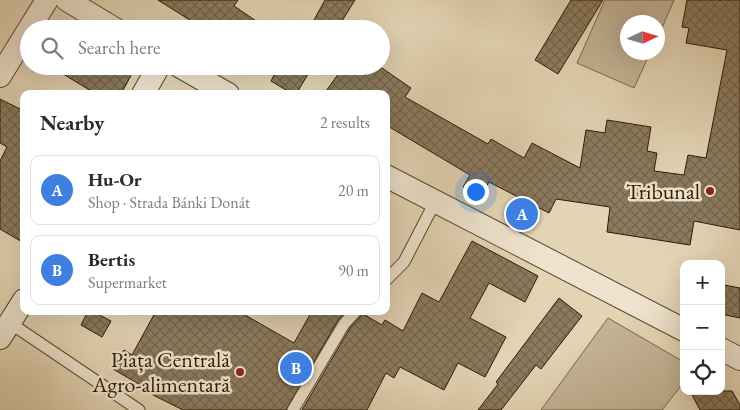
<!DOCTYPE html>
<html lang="en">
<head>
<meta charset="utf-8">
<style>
  :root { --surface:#fff; --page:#f7f7f7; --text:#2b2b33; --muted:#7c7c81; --line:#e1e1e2; --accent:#ea580c }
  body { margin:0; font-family:"EB Garamond",serif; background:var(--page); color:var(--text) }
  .controls { position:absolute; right:15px; bottom:15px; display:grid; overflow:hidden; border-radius:10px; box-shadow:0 5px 20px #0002 }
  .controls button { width:45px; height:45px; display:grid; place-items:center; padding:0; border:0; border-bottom:1px solid var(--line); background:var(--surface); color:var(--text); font:25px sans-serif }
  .compass { position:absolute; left:620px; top:15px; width:45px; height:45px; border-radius:50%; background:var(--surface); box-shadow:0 5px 20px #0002; rotate:86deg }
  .you { position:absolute; left:475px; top:191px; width:18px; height:18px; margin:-12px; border:4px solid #fff; border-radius:50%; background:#1a73e8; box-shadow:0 0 0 8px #1a73e833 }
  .badge { display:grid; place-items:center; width:32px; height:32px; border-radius:50%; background:var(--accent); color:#fff; font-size:16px; font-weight:700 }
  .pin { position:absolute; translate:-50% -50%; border:2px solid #fff; box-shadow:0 1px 5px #0006 }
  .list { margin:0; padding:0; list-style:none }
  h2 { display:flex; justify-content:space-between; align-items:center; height:65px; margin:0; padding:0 20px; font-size:21px }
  h2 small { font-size:16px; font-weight:400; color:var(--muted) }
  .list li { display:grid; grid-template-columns:32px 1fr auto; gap:15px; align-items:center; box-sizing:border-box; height:70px; margin:0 10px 10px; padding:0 10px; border:1px solid var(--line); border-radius:10px }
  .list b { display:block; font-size:19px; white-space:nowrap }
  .list p { margin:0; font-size:16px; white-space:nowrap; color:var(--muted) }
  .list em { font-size:16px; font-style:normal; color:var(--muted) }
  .icon { flex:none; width:28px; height:28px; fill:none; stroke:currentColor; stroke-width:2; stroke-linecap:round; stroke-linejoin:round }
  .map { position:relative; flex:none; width:740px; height:410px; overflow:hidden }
  .search { position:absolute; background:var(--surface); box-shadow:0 5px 20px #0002; left:20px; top:20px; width:370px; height:55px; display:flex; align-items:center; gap:12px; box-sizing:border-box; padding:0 18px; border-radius:28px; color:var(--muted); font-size:19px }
  .panel { position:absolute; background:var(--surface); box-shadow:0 5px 20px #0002; left:20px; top:90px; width:370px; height:225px; border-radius:10px }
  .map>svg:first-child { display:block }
  .grass { fill:#c4b496; stroke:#78674c }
  .building { fill:url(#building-cross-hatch); stroke:#2d1a02 }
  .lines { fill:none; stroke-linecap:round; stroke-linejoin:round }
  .lane-casing { stroke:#5a482e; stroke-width:13 }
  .street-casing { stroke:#5a482e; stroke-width:24 }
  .lane { stroke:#ede3ce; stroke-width:11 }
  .street { stroke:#ede3ce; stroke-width:22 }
  .poi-dot { fill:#8f2418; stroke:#ede3ce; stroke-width:2 }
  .labels { text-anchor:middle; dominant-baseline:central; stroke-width:5; stroke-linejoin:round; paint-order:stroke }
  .poi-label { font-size:22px; fill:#2d1a02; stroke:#ede3ce; text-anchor:end }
</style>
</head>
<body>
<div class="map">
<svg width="740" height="410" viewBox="0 0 740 410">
  <defs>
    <pattern id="building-cross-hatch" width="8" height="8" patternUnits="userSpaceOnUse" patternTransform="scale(1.25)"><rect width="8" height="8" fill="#8c7b5f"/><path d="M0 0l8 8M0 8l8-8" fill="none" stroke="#73644c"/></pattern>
  </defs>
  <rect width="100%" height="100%" fill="#e3d4b4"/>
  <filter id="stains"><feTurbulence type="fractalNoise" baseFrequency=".004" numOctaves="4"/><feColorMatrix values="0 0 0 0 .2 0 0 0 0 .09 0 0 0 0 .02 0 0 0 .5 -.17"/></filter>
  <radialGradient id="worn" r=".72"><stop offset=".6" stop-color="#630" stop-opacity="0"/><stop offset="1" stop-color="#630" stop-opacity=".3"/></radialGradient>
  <path class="grass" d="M605,0H674L658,37V22H628V52L650,53L634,88L577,63Z
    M608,318L684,362V382L662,410H541Z"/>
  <path class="building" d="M158,0H238L234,6L268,29H204Z
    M325,0H355L337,29H309Z
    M571,0H603L558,74L535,60Z
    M687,0H740V230L694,221L690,245L607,232L610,207L556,199L549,213L489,182L481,197L463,187L470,175L386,125V94H324L344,66H379L411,88L405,97L488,144L491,139L524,158L532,143L580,168L586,130L605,133L607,120L651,127L647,151L657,153L654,171L684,175L688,155L706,158L727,50L686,43L689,28L682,27Z
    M50,66H136L121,94H96Z
    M279,66H313L296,94H293L271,81Z
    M0,99L24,111V243L0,229V161L7,147L0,143Z
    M472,241L538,276L525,302L489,283L470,318L506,337L485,377L458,363L444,390L400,367L394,378L386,373L367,410H302L350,328L363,314L382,325L385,320L403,331L422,293L439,302Z
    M724,285L740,288V318L721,314V297Z
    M559,298L582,316L541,369L536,365L501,410H478L498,384L496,382Z
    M88,311H92L111,321L102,337L81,325Z
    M156,311H238L294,343L312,311H346L338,320L286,410H183L153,395L154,393L113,369L124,350L132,355Z
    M690,391H732L740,405V410H700Z"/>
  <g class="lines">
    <defs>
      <path id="lane" d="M386,280L404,262L435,202
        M10,323L139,410
        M293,410L344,324L356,311"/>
      <path id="street" d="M67,0L115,29
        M29,29L47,0
        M179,66L228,94
        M0,76L29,29
        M143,94L159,66
        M386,176L684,330
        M0,338L24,300
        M721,349L740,359"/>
    </defs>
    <use href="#lane" class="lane-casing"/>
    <use href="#street" class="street-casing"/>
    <use href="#lane" class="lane"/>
    <use href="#street" class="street"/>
  </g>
  <g class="poi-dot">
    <circle cx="710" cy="191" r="5"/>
    <circle cx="240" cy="372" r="5"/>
  </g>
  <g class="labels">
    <g class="poi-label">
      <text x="700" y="191">Tribunal</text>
      <text x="230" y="359">Piața Centrală<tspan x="230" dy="25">Agro-alimentară</tspan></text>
    </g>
  </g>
  <rect width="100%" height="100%" filter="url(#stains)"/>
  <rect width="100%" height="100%" fill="url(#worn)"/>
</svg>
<div class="controls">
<button>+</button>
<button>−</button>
<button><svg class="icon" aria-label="locate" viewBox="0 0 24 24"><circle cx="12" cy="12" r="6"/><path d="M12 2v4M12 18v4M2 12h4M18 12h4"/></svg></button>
</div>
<svg class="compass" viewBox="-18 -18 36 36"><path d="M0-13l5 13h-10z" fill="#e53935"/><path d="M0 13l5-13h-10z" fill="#7c7c81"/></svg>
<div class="you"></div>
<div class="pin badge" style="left:522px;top:214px;background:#3f7fe0">A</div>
<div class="pin badge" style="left:296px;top:368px;background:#3f7fe0">B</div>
<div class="search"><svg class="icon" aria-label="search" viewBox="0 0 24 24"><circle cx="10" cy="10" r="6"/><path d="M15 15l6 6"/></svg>Search here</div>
<section class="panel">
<h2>Nearby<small>2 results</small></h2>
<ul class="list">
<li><span class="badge" style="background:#3f7fe0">A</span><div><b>Hu-Or</b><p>Shop · Strada Bánki Donát</p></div><em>20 m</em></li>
<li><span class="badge" style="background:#3f7fe0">B</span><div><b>Bertis</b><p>Supermarket</p></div><em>90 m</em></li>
</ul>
</section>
</div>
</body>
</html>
